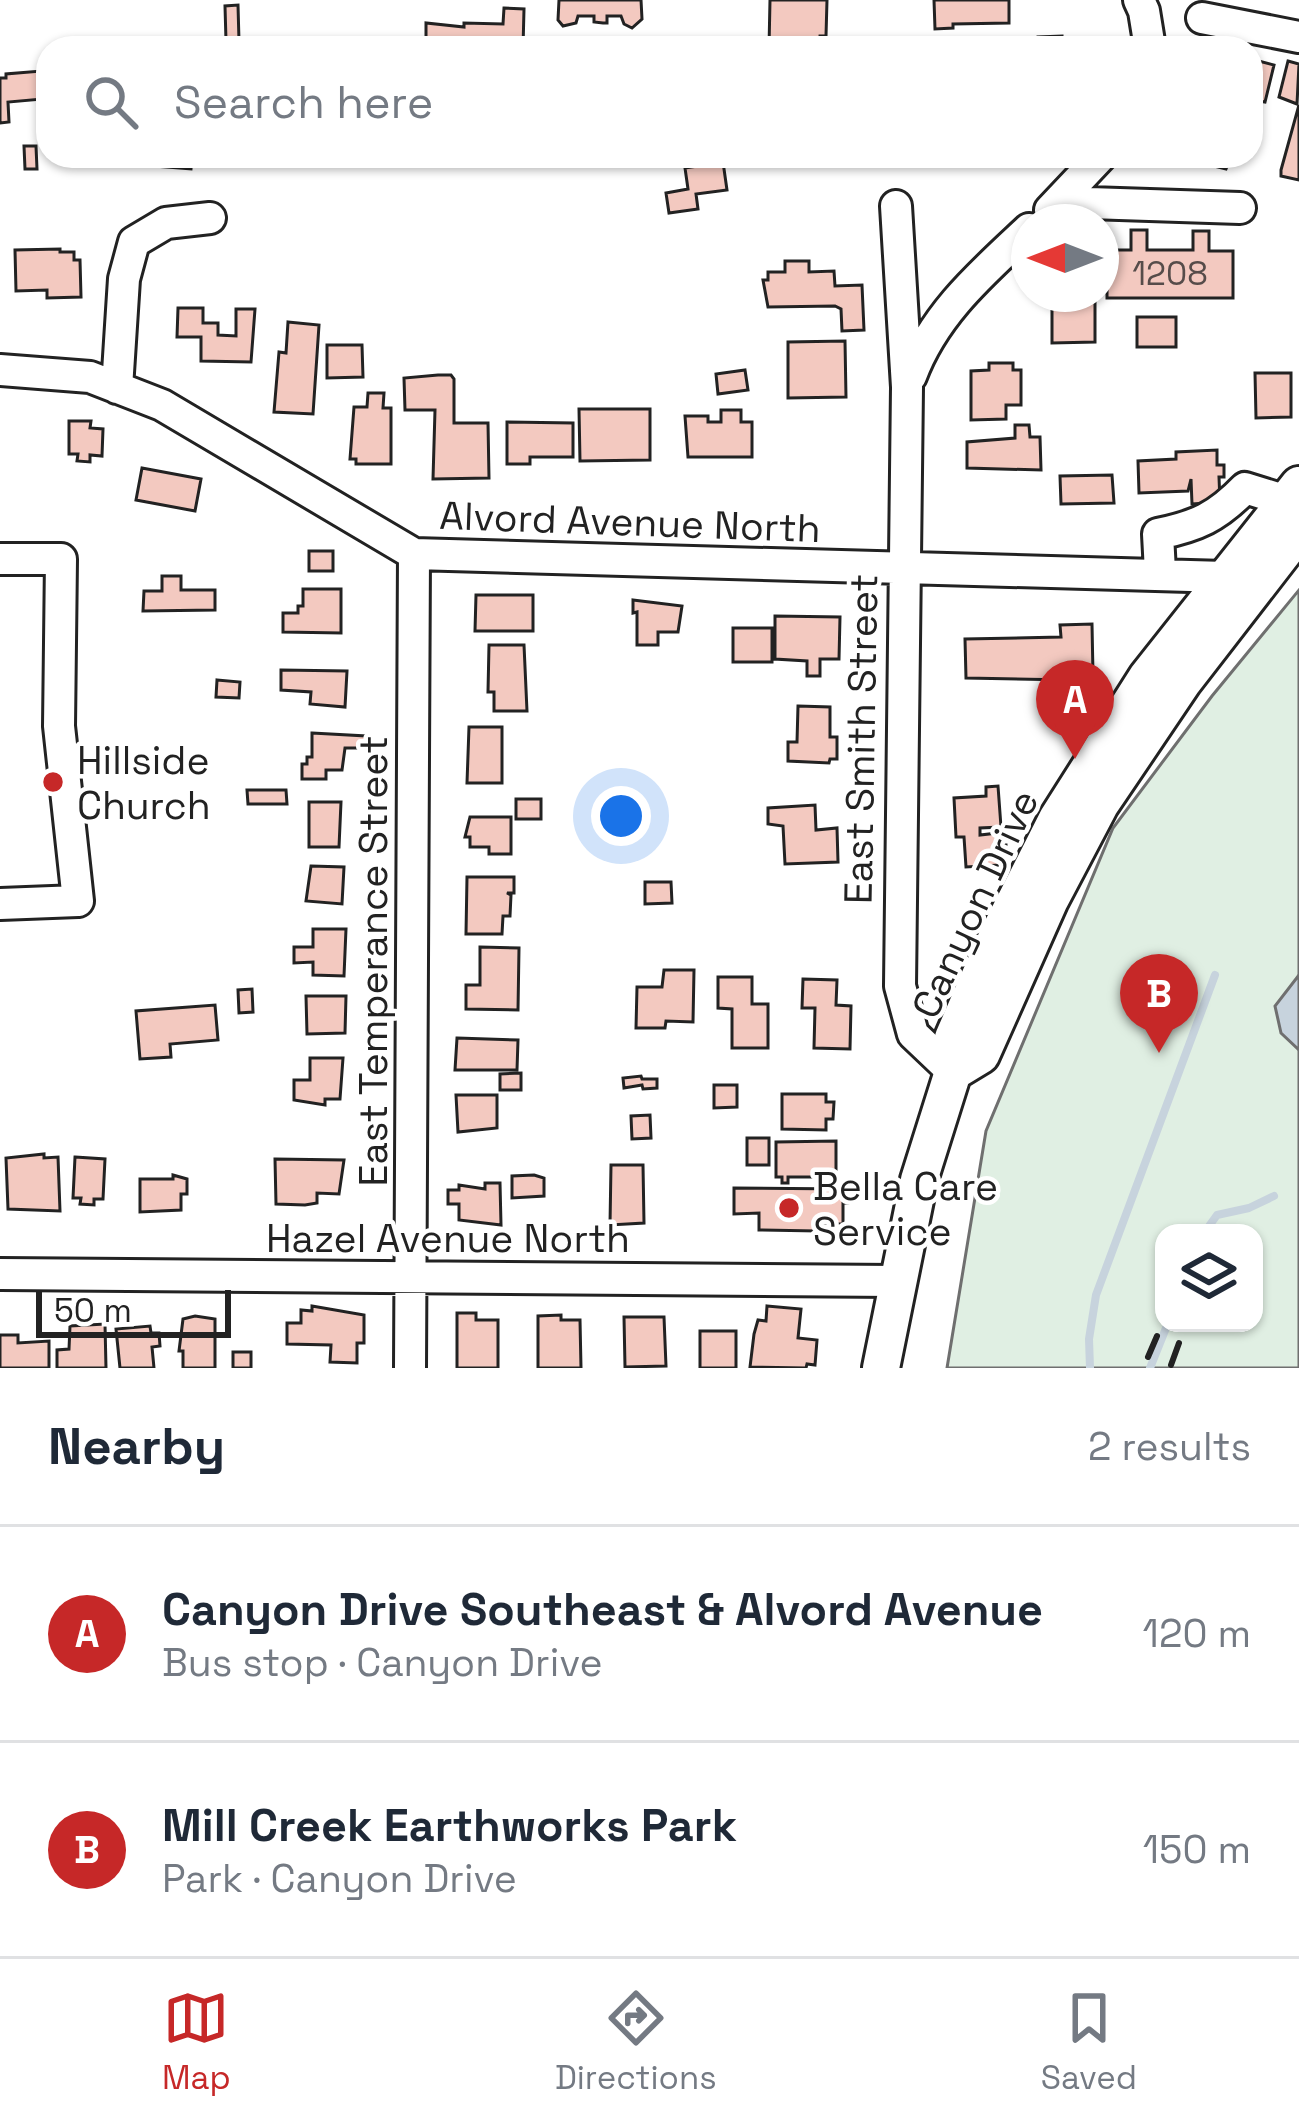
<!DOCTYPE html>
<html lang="en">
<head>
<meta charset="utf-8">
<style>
  :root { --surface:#fff; --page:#f2f2f3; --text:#1f2937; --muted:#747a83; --line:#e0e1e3; --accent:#c62828 }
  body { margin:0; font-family:"Space Grotesk",sans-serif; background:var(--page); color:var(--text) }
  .controls { position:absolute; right:36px; bottom:36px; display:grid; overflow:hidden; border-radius:24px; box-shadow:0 3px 9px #0004 }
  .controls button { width:108px; height:108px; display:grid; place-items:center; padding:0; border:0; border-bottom:3px solid var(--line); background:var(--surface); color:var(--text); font:60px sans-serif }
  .compass { position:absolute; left:1011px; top:204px; width:108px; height:108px; border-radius:50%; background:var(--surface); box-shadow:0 3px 9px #0004; rotate:270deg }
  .scale { position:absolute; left:36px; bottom:30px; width:195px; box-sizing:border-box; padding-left:12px; border:6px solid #222; border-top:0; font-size:33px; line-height:42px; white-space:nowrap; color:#222; -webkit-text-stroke:9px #fff; paint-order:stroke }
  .you { position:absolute; left:621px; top:816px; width:42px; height:42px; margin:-30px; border:9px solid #fff; border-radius:50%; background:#1a73e8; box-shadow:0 0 0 18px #1a73e833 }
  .badge { display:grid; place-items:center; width:78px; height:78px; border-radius:50%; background:var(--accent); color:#fff; font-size:39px; font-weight:700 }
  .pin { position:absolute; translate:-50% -99px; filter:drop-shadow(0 3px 6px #0008) }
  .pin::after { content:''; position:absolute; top:63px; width:42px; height:36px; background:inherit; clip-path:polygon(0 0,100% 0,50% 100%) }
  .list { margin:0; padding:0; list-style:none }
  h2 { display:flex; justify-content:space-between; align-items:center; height:156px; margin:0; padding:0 48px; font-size:51px }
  h2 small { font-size:39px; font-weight:400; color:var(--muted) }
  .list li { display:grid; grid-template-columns:78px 1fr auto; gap:36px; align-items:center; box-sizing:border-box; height:216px; padding:0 48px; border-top:3px solid var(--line) }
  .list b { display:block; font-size:45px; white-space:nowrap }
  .list p { margin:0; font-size:39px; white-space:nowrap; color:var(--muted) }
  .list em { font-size:39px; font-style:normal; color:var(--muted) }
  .icon { flex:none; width:66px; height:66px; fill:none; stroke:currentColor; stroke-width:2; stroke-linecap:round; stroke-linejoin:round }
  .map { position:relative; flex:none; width:1299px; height:1368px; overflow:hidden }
  .search { position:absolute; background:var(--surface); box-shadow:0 3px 9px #0004; left:36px; right:36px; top:36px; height:132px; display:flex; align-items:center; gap:30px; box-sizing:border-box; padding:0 42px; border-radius:36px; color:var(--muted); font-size:45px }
  .sheet { height:588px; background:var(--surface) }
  nav { display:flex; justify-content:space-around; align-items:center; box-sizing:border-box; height:168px; border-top:3px solid var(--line); background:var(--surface); font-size:33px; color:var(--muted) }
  nav a { display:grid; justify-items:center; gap:6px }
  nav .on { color:var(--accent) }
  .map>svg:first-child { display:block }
  .green { fill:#e0efe3; stroke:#6f6f6f; stroke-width:3; fill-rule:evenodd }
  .water { fill:#c7d3dd; stroke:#6f6f6f; stroke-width:3 }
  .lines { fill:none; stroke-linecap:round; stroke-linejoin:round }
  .stream { stroke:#c7d3dd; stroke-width:8 }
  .building { fill:#f3c9c0; stroke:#222; stroke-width:3 }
  .minor-casing { stroke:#222; stroke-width:36 }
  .major-casing { stroke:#222; stroke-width:42 }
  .minor { stroke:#fff; stroke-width:30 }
  .major { stroke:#fff; stroke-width:36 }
  .wall { stroke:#222; stroke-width:6 }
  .poi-dot { fill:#c62828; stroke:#fff; stroke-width:4.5 }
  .labels { text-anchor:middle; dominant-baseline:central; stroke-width:9; stroke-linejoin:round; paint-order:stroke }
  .number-label { font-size:33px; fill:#564c4a }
  .street-label { font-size:39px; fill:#222; stroke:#fff }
  .poi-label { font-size:39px; fill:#222; stroke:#fff; text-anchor:start }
</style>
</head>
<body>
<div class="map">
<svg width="1299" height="1368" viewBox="0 0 1299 1368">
  <rect width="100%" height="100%" fill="#fff"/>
  <path class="green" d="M1299,590V1368H947L986,1131L1113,828L1212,696ZM1164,1233H1254V1323H1164Z"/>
  <path class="water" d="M1299,975V1050L1281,1033L1275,1006Z"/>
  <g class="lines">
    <path class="stream" d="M1204,1233L1217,1215L1249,1208L1274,1196
      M1090,1368L1089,1339L1096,1295L1215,975
      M1150,1368L1168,1323"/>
  </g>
  <path class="building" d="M559,0H641L642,19L632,28L624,24L621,16H607V23H603L594,22V16H578L576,23L563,26L558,20Z
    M770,0H827L826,36H820L819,48H769Z
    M934,0H1009V23L953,24V28L935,29Z
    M238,5L239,41H226L225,6Z
    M504,8L524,9L523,48H426V23L464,27V23L503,24Z
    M1062,36V45H1074V48H1038V37Z
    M1251,59L1274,65L1265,102L1251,100Z
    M1288,61L1299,64L1297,104L1279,97Z
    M41,71L43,99L8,102L9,122L0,123V78H6V74Z
    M1299,105V180L1281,176V170Z
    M24,146H36L37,169H25Z
    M128,156H192L191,169L152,166L153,158Z
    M1190,156H1231L1226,169L1189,160Z
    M723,162L727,190L696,194L698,209L669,213L666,193L688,189L685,168Z
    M1131,230H1147V250H1193V231H1209V251H1233V298H1107V250H1131Z
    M60,249V252H74V260H80L81,297L47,298V290L16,291L15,250Z
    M785,261H809V272L834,271L835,286L862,285L864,330L842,331L841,309L835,306L768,307L763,280H768V272H785Z
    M1052,300H1095V342L1052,343Z
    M178,308H203V323H218V335L236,336V309H255L251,362L201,361V337H177Z
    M1137,317H1176V347H1137Z
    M288,322L319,325L313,414L274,412L279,352L286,353Z
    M845,341L846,397L788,398V342Z
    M327,345H362L363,377L327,378Z
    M989,363H1013V370H1021V405H1006V419L971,420V371L989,370Z
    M745,370L748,390L718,394L716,374Z
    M1255,373H1291V417L1256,418Z
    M438,375H451L454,379V423H488L489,478L433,479L435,410H405L404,378Z
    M368,393H384L383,408H391V464H356V459H350L354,407H367Z
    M579,409H650V460L580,461Z
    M721,410H741V422H752V457H688L685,416H708V422H721Z
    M69,421H91L90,428L103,429L102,456L90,455V462L77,461L78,454H69Z
    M507,422L573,423V457H530V464H507Z
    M1015,425H1029L1030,437H1040L1041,470L967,468V442L1015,438Z
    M1217,450V465H1224V477H1219L1220,502L1192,504L1191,479L1188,491L1139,493L1138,461L1176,459V452Z
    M142,468L201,479L195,511L136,500Z
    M1112,475L1114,503L1061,504L1060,476Z
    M309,551H333V571H309Z
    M162,576H181V590H215V610L143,611L144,591H162Z
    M303,589H341V633L283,632V613H298V606H303Z
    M476,595H533V631H475Z
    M633,600L682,606L678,632H658V645H637V612L633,613Z
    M775,616L840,617L839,659H820V676H807V661L775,659Z
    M1092,624L1093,675H1069V680L966,678L965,639L1061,637L1060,625Z
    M733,628H772V662H733Z
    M489,645H524L527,711H494V692H488Z
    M281,670L347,671L345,707L310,704L311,692L281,690Z
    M217,680L240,682L239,698L216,697Z
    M798,706L830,707V737H837V759H830L829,763L788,761V742H797Z
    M469,727H502V783H467Z
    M312,733L366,736V748H345L342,770H326V779H302V764H307V757H312Z
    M998,786L1001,827L980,828V835L998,833L999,845H1006V856H1000V865L966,867L964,837H956L954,798L986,796V787Z
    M247,790H286L287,804H248Z
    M516,799H541V819H516Z
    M309,802H341L339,847H309Z
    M815,805L816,830L837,828L838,862L785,864L783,826L768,824V808Z
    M470,817H511V854H489V847H470V837H465Z
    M311,866L344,867L342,904L306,901Z
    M467,877H514V893H507L511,895L510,916H503L502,934H466Z
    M645,882H671L672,903L645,904Z
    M313,929H346L344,976L313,975V962L294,963V947H313Z
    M480,947L519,948L518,1010L466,1009V985H480Z
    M664,970H694L693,1022L666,1021L665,1028H636L637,987H662Z
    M718,977H752V1004H768V1048H732V1009L718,1008Z
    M803,979L837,980L836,1005L851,1006L850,1049L814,1048L815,1008H802Z
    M252,989L253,1012L239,1013L238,990Z
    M306,996H346L345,1033L307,1034Z
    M215,1005L218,1040L170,1044L171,1057L140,1059L136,1011Z
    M457,1038L518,1040L517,1070H455Z
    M310,1058H343L340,1099H325V1105L294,1100V1080H310Z
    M521,1073V1090H500V1074Z
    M641,1076L642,1079H657V1088L643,1089L642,1085L624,1088L623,1078Z
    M714,1085H737V1107L714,1108Z
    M782,1094H826V1102H834L833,1119H826V1130L782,1129Z
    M456,1095H497V1128L458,1132Z
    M650,1115L651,1138L632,1139L631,1116Z
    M747,1138H769V1165H747Z
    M836,1141V1177H788V1183H782V1177H776V1142Z
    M44,1154V1158L58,1157L60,1211L8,1209L6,1158Z
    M75,1157L105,1159L103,1199H94V1205L80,1204L81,1198H73Z
    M275,1159L344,1160L339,1194L317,1193V1203L305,1205L276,1204Z
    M611,1165H643L644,1223L610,1225Z
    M173,1175L187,1179V1194H181V1210L140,1212V1179H173Z
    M534,1175L544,1178V1196L512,1198V1176Z
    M485,1183H500L501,1225L459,1220V1204H448V1190H459V1185L485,1189Z
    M734,1188L848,1189V1203H843V1224H817V1231L759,1230V1213L734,1214Z
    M312,1306L364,1315V1343H357V1363L330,1362L331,1345L287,1344V1323H301V1310L312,1311Z
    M767,1306L801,1309L798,1338L817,1340L815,1365L807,1364L806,1368L750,1367L754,1334L758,1320L766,1321Z
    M457,1313H476V1320H498V1368H457Z
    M561,1315V1320H580L581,1368H538V1316Z
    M195,1316L215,1319V1368H183V1351H179L183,1319Z
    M624,1317H664L666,1366L625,1367Z
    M105,1324L106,1368H57V1350L69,1349L70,1326Z
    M150,1326L151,1333H159L160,1346L152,1347L154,1368H120L116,1329Z
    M700,1331H736V1368H700Z
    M0,1335H18V1343L49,1341V1368H0Z
    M233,1352H251V1368H233Z"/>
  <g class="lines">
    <defs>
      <path id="minor" d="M1139,0L1144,11L1150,48
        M1202,18L1299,37
        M1059,202L1240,208
        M896,206L907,387L900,986L913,1034L953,1072
        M1050,210L1101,156
        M0,370L90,377L162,405L414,554L1225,577
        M911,376C934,314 982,273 1029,229
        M117,388L124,279L134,242L166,223L210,218
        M0,559H61L59,726L78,901L0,904
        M1160,572L1158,534C1197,526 1217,517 1245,488L1287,501
        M0,1274L896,1281
        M410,1368L414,554"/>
      <path id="major" d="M953,1072L981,1055L1050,900L1100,805L1183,682L1299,532
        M881,1368L919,1180L953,1072V1038L996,939L1057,819L1147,677L1299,485"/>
    </defs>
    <use href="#minor" class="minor-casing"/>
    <use href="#major" class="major-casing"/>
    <use href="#minor" class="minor"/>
    <use href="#major" class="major"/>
    <path class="wall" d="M1148,1357L1157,1336
      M1171,1365L1179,1343"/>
  </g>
  <g class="poi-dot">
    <circle cx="53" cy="782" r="12"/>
    <circle cx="789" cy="1208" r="12"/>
  </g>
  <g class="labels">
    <g class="number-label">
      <text x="1170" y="274">1208</text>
    </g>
    <g class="street-label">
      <text transform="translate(630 522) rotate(2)">Alvord Avenue North</text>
      <text transform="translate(861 739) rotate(-89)">East Smith Street</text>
      <text transform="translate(975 904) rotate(-65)">Canyon Drive</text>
      <text transform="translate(373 961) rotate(-90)">East Temperance Street</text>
      <text x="448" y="1238">Hazel Avenue North</text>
    </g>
    <g class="poi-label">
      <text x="77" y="760">Hillside<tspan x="77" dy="45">Church</tspan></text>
      <text x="813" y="1186">Bella Care<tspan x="813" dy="45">Service</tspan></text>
    </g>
  </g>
</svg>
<div class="controls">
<button><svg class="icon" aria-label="layers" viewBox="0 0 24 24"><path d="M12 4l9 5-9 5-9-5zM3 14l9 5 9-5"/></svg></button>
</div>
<svg class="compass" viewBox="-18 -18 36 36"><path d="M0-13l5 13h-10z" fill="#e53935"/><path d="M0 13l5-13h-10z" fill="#747a83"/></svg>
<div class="scale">50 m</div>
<div class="you"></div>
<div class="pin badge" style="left:1075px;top:759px">A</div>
<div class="pin badge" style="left:1159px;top:1053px">B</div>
<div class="search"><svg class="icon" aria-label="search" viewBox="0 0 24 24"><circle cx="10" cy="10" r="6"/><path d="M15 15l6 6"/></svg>Search here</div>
</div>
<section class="sheet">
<h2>Nearby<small>2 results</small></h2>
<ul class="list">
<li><span class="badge">A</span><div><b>Canyon Drive Southeast &amp; Alvord Avenue</b><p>Bus stop · Canyon Drive</p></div><em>120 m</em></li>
<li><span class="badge">B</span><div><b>Mill Creek Earthworks Park</b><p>Park · Canyon Drive</p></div><em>150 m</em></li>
</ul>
</section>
<nav>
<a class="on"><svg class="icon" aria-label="map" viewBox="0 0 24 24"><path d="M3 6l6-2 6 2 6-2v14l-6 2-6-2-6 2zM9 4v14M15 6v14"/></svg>Map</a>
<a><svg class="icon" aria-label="directions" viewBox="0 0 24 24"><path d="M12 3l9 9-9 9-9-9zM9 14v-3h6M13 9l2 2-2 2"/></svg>Directions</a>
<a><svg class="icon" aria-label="saved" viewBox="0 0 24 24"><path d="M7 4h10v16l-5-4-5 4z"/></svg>Saved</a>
</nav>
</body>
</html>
